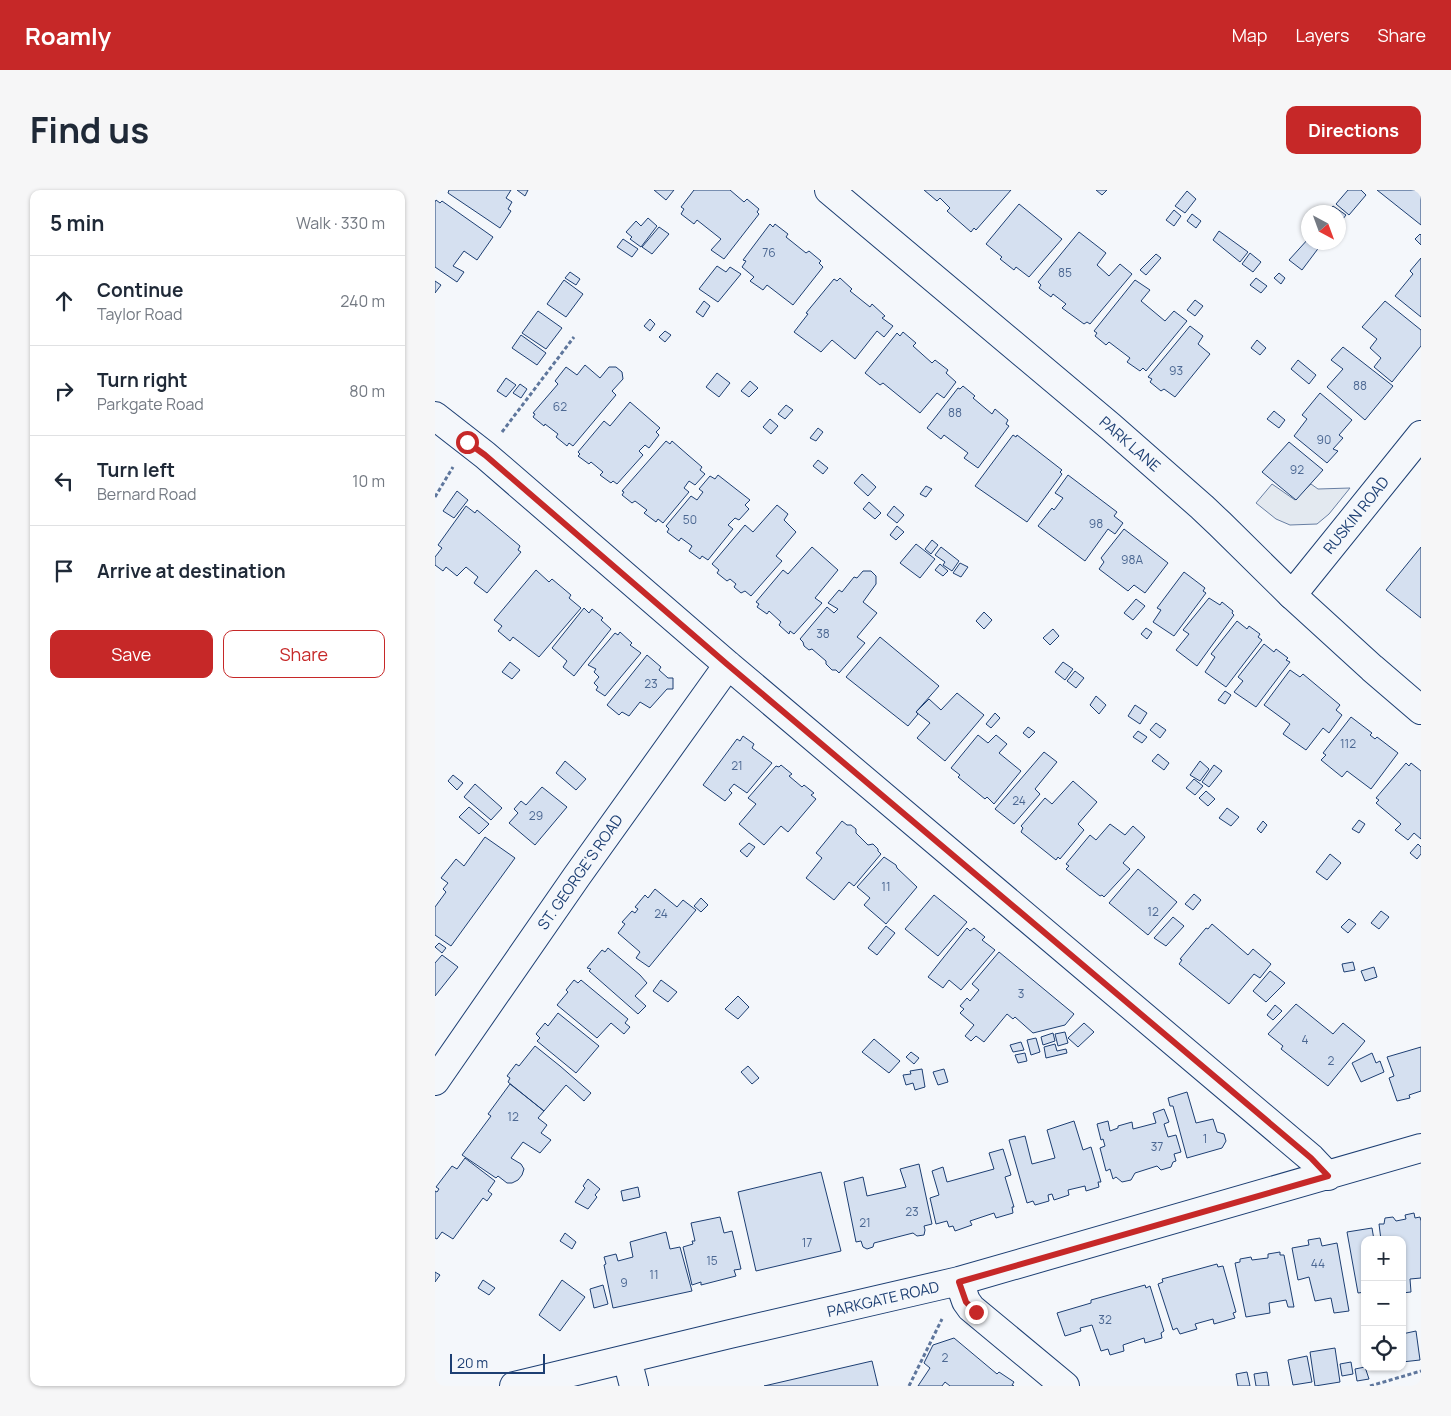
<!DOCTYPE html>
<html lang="en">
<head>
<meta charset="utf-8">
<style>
  :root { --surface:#fff; --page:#f6f6f7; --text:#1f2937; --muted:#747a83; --line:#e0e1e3; --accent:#c62828 }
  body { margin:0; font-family:Manrope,sans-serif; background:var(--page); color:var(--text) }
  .controls { position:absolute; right:15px; bottom:15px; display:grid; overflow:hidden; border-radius:10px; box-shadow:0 1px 4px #0004 }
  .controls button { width:45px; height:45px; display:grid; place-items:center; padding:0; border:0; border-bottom:1px solid var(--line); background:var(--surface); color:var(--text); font:25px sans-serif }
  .compass { position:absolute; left:866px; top:15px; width:45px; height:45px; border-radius:50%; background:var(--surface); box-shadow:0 1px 4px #0004; rotate:139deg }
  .scale { position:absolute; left:15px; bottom:12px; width:95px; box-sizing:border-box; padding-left:5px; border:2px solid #1d3f73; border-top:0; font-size:14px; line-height:18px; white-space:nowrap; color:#1d3f73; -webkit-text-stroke:4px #f4f7fb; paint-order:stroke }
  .stop { position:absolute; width:15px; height:15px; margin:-11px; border:4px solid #c62828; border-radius:50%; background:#fff }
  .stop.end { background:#c62828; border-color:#fff; box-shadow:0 1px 5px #0008 }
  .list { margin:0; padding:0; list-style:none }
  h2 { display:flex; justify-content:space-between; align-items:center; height:65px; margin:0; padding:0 20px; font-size:21px }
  h2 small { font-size:16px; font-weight:400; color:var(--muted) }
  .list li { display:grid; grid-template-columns:32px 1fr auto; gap:15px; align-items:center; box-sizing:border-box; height:90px; padding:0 20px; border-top:1px solid var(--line) }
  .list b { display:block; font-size:19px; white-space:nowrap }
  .list p { margin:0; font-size:16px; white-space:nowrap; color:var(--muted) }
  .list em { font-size:16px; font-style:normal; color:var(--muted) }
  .actions { display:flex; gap:10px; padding:15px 20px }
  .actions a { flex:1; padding:11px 0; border:1px solid var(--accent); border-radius:10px; text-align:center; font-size:18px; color:var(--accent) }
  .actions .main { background:var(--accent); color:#fff }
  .icon { flex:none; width:28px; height:28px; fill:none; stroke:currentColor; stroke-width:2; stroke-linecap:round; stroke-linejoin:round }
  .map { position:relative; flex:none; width:986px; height:1196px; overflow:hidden; border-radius:10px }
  header { display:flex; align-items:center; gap:30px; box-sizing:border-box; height:70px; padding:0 25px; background:var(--accent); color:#fff }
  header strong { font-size:24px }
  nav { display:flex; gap:28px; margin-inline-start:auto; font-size:18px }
  .intro { display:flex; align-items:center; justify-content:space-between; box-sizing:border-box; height:120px; padding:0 30px }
  h1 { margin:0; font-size:35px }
  .button { padding:12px 22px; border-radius:10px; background:var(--accent); color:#fff; font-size:18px; font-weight:700 }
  main { display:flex; gap:30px; padding:0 30px }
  aside { flex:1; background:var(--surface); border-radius:10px; box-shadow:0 1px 4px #0004 }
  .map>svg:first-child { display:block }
  .green { fill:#e3e9f0; stroke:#687fa3 }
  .building { fill:#d5e0f0; stroke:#1d3f73 }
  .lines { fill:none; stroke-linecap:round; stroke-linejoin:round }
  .minor-casing { stroke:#1d3f73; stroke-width:30 }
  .major-casing { stroke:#1d3f73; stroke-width:30 }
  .path { stroke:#5e769c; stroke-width:3; stroke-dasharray:4 2.5; stroke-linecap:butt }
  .minor { stroke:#f4f7fb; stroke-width:28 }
  .major { stroke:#f4f7fb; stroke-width:28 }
  .route { stroke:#c62828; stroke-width:6 }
  .labels { text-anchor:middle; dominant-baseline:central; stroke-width:4; stroke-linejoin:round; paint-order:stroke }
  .number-label { font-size:12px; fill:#4b6792 }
  .street-label { font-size:15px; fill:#1d3f73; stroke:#f4f7fb }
</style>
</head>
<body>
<header>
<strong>Roamly</strong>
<nav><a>Map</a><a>Layers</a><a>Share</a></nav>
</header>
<div class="intro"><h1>Find us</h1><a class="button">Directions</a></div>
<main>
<aside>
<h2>5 min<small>Walk · 330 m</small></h2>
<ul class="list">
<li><svg class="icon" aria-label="ahead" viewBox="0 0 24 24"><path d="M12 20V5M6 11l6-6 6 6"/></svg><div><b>Continue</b><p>Taylor Road</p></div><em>240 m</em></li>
<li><svg class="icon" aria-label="right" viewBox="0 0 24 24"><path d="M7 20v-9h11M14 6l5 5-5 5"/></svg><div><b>Turn right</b><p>Parkgate Road</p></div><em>80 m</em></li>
<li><svg class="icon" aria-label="left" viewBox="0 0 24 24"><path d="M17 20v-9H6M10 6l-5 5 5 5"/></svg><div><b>Turn left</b><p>Bernard Road</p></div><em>10 m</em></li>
<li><svg class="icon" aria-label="arrive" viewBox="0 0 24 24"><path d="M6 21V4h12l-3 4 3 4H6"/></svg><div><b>Arrive at destination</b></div></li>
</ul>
<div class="actions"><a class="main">Save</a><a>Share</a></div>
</aside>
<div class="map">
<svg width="986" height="1196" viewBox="0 0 986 1196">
  <rect width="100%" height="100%" fill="#f4f7fb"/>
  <path class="green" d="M837,294L860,310L876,294L883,299L915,298L894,324L882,334L855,335L841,329L821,313Z"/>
  <path class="building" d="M14,0H76L71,8L77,12L73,19L76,21L65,38L13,3Z
    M82,0H93L90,6Z
    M219,0H239L231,10Z
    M259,0H295L309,12L312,9L324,19L322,22L324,24L289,69L276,60L286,49L262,30L259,34L246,24L249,19L246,17Z
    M489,0H576L541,40L539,38L536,42L512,21L515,18L505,8L502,11Z
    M661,0H672L667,5Z
    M913,0H926L931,5L914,25L901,14Z
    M942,0H986V35Z
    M752,1L761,9L750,23L740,16Z
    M1,10L5,13L7,11L58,47L42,70L29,61L18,76L29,82L22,92L0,77V12Z
    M584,14L627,49L594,87L581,77L579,80L565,69L567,67L551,54Z
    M898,16L911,25L904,34V22H892Z
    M739,20L746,26L739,36L731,30Z
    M757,24L766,31L761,38L752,31Z
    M213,28L222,36L206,57L195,49L197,47L191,42L201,31L206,36Z
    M335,34L338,37L340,34L353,44L351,47L371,63L374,61L386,71L384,73L388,77L358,115L332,95L328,100L315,91L319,87L307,77L311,71L308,70Z
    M224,37L234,44L217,64L207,57Z
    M784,41L813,62L805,72L778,50Z
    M644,42L671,63L662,75L674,86L685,74L697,84L655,134L652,132L649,134L627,118L631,114L618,104L616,107L604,98L606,95L603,92Z
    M985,44L986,45V55L980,49Z
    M874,48V52H880L885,56L867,80L854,70Z
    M188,49L203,59L197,67L182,57Z
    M815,63L826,72L818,82L807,74Z
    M721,64L726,68L711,85L705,80Z
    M986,68V127L960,106L978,84L975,81Z
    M282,76L291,82L295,77L306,84L283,112L264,99Z
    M135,82L145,89L141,95L130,88Z
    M844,83L850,88L846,94L839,88Z
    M405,88L417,99L415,101L435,117L437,114L450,126L447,128L458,136L449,147L442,141L420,169L397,150L386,162L359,142L373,124L371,123L399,89L402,91Z
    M821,88L832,96L826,103L815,95Z
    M129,90L148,104L131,127L112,114Z
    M700,90L715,100L706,111L730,131L739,121L752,131L711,181L708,178L705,181L692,172L695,168L674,152L671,155L660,146L662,143L659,141Z
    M0,91L6,95L0,103Z
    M760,110L768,116L760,126L752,120Z
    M269,111L275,116L268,127L261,122Z
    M950,111L986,140V156L957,192L939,177L946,168L935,158L942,149L927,137Z
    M103,121L127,138L111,159L87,143Z
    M215,129L220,134L215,141L209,136Z
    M755,136L768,146L763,154L775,164L740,207L729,199L726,201L715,192L717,189L713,187Z
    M230,141L236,145L230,152L224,147Z
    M468,142L481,153L478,156L497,173L500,170L513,180L511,183L521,192L509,208L502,203L485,223L448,193L445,195L430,183L462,143L465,146Z
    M86,145L111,163L102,175L77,158Z
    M822,150L831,158L825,165L816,158Z
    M908,157L958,196L930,230L892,197L908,179L896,170Z
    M863,170L881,185L874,194L856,179Z
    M150,175L165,188L174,177H181L187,182L188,189L177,201L181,205L138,256L134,253L132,256L121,247L123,244L110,234L109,236L98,227L100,224L98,223L123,194L120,191L131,177L142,185Z
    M282,183L295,193L284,207L271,197Z
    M71,188L81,195L71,207L62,201Z
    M315,191L323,198L314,207L306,201Z
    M85,194L92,199L86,208L78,203Z
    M528,196L540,206L538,208L557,224L560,219L573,230L571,234L574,236L543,278L529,268L533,263L509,245L506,249L492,238L523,198L525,199Z
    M885,203L917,230L904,245L908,248L898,259L903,261L892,273L859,246L872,229L867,225Z
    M195,212L225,238L221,242L224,245L214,258L210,255L204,261L208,265L182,294L178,291L176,293L165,285L168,282L156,272L154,274L143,266L145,264L143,262L169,231L175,236Z
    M351,215L358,220L350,229L343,224Z
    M839,221L850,230L844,238L832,229Z
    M335,229L343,236L336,244L328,237Z
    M383,238L388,242L381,251L375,248Z
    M578,245L581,247L582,245L627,280L625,282L627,284L592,332L540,296Z
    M231,251L235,254L237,251L253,265L267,277L265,280L270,284L260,295L254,291L249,298L254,302L228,333L223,329L221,332L209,323L212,320L200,311L197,313L187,305L189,302L187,301Z
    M854,252L888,280L861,310L827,282Z
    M383,270L393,278L388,284L378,276Z
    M427,284L441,297L433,306L419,293Z
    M283,285L315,310L310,315L314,319L304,330L300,328L293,335L298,339L273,370L267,366L265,369L254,361L257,356L246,348L244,351L232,342L234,339L231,336L256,306L262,310L268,302L264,299L275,286L280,289Z
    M633,285L682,322L679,326L688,333L680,344L673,339L650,371L603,336L617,318L619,320L628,308L620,303Z
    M491,296L497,299L491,307L485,304Z
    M22,301L33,310L19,328L8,321Z
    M434,312L446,323L440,329L428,319Z
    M342,315L353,324L349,330L361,342L341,366L347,371L316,406L310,401L306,403L299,397L301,394L295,389L292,391L282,383L284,380L277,374L310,335L318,342Z
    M31,316L40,323L42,320L85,356L83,360L86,362L52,403L39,393L43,387L31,377L22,386L11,377L8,381L0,375V367L7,358L3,355Z
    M459,316L469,325L462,333L452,325Z
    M462,336L469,342L461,350L455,345Z
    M689,339L733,373L710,403L699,395L693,401L664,379L669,372L666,368Z
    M497,350L503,355L496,364L490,359Z
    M481,354L500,369L485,388L465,373Z
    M377,357L403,380L380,408L387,413L359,444L355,441L354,444L344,435L346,432L334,421L332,424L322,417L324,414L321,412L348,380L353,384Z
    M506,357L524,371L517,381L508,375L510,372L500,365Z
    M986,357V428L951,400Z
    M525,373L533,377L526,387L518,383Z
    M505,374L513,381L508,386L500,380Z
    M101,380L114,392L117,389L136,405L134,408L146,418L104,467L78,447L75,451L63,441L67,436L59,430Z
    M428,381H436L441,386V394L428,412L442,423L422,447L430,453L404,483L401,480H397L391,474V471L377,459L374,460L369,456L368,452L365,449L392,417L399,423L403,419L393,413L404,400L407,402L419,387L422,388Z
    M749,382L770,398L768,401L771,403L739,446L718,432L726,420L722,418Z
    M774,408L785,415L787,412L798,421L797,423L799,425L762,476L741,460L754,444L748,440Z
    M701,409L710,416L698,430L689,423Z
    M149,418L154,423L157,419L168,428L166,430L176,439L139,486L128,477L132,471L117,458Z
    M549,422L557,430L549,439L541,431Z
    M802,431L812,439L814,436L825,444L823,447L827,450L791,497L770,482L780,467L776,464Z
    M711,438L717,442L712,449L706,444Z
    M618,439L624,446L615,455L608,448Z
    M185,442L197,453L195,455L206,463L170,506L161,500L163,497L159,493L164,487L159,482L161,479L153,475L180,443L183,445Z
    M445,447L504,496L481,522L483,524L473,536L411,487Z
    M829,454L839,462L841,459L853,468L851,470L855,472L821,517L799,502L808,491L803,487Z
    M212,465L226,477L224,480L233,488H238V499H232L215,518L205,512L194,526L187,522L184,525L172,515Z
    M75,472L85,480L77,489L67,482Z
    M628,472L638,479L630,490L620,482Z
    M855,480L865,487L868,484L905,515L901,520L907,525L894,543L888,538L871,560L848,544L855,534L829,515Z
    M640,481L649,488L641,498L632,491Z
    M790,501L796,505L790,514L783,510Z
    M522,503L549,525L510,571L482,548L495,533L481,522L494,509L506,520Z
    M661,506L671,515L664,524L655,515Z
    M700,515L712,523L705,534L693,526Z
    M560,523L565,528L556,538L551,534Z
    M916,527L937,543L935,545L940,549L942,547L963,563L936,599L912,581L907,587L886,570L891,565L888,563Z
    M721,533L731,540L725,548L715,540Z
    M593,537L600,542L594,548L588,543Z
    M703,541L712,547L707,553L698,547Z
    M543,545L553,553L561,545L572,554L564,563L586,581L559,614L552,607L550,609L523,587L525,585L516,578Z
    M308,546L319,554L317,558L337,573L312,603L299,594L294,600L297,603L290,611L268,595L302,549L305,551Z
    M609,562L622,572L600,599L605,604L579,634L560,619Z
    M723,564L734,573L729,580L717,571Z
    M130,571L151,589L141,600L121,583Z
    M765,571L774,579L765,591L755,585Z
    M971,573L974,576L976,573L986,581V649L979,643L973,650L960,640L966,634L941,613L944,610L941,608Z
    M346,575L357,584L354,586L367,597L369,595L379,603L376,605L381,609L353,642L346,636L329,655L304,634L321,614L313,608L341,576L344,577Z
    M779,575L787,581L774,597L767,592Z
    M18,585L28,593L22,600L13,591Z
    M759,589L768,596L760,605L751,598Z
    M638,591L662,612L643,634L649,640L625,669L623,667L621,670L586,642L588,638L586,636L610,608L617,614Z
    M40,594L67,618L56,630L29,607Z
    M107,597L132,617L100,655L74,633L83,623L79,619L86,611L91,615Z
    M771,601L780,609L773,616L764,608Z
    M34,617L54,634L44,644L24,627Z
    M792,618L804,627L796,636L784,628Z
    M924,630L930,634L924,643L917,639Z
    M407,631L412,635H416L421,639V643L433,655L438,654L443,659V661L446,664L419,696L414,692L399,710L371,688L387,668L381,663Z
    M828,631L832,635L826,643L822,639Z
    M675,634L690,645L698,636L710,647L688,673L695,679L669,707L667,705L665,706L631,679L634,676L631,674L655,645L661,650Z
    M50,647L80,668L16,756L0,745V717L11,702L8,699L13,693L6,688L21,669L29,676Z
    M314,653L320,657L312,667L305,661Z
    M983,654L986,657V664L982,669L975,663Z
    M895,664L906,673L892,690L881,682Z
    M449,667L461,675L462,678L482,697L451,734L429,715L435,708L422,697Z
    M703,679L742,712L713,745L674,713Z
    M220,699L242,717L248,710L261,720L214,777L201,768L205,762L183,743L190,734L187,732L197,721L200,723L203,719L200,717L210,705L213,708Z
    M759,704L766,710L758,720L750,714Z
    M499,705L532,732L503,766L470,739Z
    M266,708L273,715L266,722L259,716Z
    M946,721L954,727L944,739L936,733Z
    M738,727L749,736L731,756L719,748Z
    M914,729L921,734L913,743L906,737Z
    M777,734L813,765L818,759L836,774L825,788L819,784L794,814L744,774L747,770L745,769L771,738L773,739Z
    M451,736L460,743L442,765L433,758Z
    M532,738L535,741L539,738L550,747L547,750L560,760L526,800L514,790L508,798L493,787Z
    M4,753L11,758L7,763L0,757Z
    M173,758L205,785L212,793L200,806L211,816L203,824L154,781L156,779L152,778L167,760L170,762Z
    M564,762L639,824L630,835L598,843L580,827L578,829L572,824L549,852L541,846L536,851L530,846L539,835L525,823L529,819L525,816L532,808L535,811L544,800L537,794Z
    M7,765L23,777L0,806V773Z
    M918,772L920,780L909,782L907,774Z
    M939,777L942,787L930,791L926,781Z
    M835,781L850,793L831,812L818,801Z
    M139,790L143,793L146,790L193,829L190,833L195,837L189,844L176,833L162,848L122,815L133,802L131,800Z
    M226,790L242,802L233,812L218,801Z
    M303,806L314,817L303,829L290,819Z
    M861,814L898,844L908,833L930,851L893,896L846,859L848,856L833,844Z
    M840,815L847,821L838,830L832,825Z
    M123,823L164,856L141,883L102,851L105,848L101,844L110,833L113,836Z
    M649,833L659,842L643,857L633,848Z
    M630,842L633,853L623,856L620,844Z
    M618,843L620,851L608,855L606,847Z
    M601,848L605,862L596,865L592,850Z
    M439,849L465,871L454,883L427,862Z
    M586,852L589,860L578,862L575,855Z
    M620,854L622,861L631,859L632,863L611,868L609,857Z
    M100,856L125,876L156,903L149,911L131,895L109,921L73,892L75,888L72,886L81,874L84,876Z
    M986,857V901L974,905L975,908L962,911L954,888L959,886L952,867Z
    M476,862L484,868L479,874L471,867Z
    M590,863L592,871L583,873L580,865Z
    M937,863L941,873L945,871L949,882L926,892L917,873Z
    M313,876L324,888L317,894L306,882Z
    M487,879L490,897L480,900L478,893L471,895L468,885L476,884L475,881Z
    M509,879L513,892L503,895L498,882Z
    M75,894L109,921L103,928L112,935L106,943L116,950L105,963L88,952L76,968L86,974L89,979L87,985L83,990L77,993H72L63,986L61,988L27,965L56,926L53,924Z
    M752,902L761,933L778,929L782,942L789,944L791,951L787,958L752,968L738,916H735L733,908Z
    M729,919L734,932L729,934L733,947L741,945L746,962L739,964L741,971L738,972L736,977L726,980L722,976L700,983L696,990L687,992L681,987L678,989L675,979L671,981L665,958L670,956L668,949L666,950L662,934L673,931L675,941L683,938V936L697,932L698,939L721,933L718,923Z
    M639,931L648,960L656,957L666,992H663L664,997L651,1001L650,996L633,1000L634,1005L619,1010L617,1004L613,1005L614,1011L600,1015L598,1011L592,1013L574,950L590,946L597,974L620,968L612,940Z
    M568,959L576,985L570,987L579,1017H577L578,1023L561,1028L559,1023L535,1031L537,1035L520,1041L518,1036L514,1037L512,1031L501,1034L495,1008L504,1005L497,981L508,977L512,992L559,979L554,963Z
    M30,968L60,991L53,1001L57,1004L52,1011L48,1008L18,1049L7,1042L2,1049L0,1048V1001L2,1002L4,999L1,997L17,976L22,979Z
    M484,974L497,1034L489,1036L490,1040L489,1045L482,1046L478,1043L439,1053L438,1057L432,1059L428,1057L426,1051L421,1052L409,992L428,987L432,1006L471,997L465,979Z
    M386,982L406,1061L321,1081L303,1002Z
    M153,989L165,999L160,1005L162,1007L153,1019L140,1012L150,998L148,996Z
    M203,997L205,1007L188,1011L186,1001Z
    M979,1023L980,1028L985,1027L986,1031V1088L975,1089L976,1102L967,1103V1050H946L944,1034H949L950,1028L958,1027L961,1031L971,1029L970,1025Z
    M285,1027L289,1043L297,1041L306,1079L299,1080L301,1086L266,1095V1092L257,1095L248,1057L258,1054L257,1051H260L256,1033Z
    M937,1038L939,1050H930V1102L923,1103L912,1042Z
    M231,1042L235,1059L245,1057L257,1101L178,1118L169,1075L171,1074L169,1067L181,1064L183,1071L198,1067L195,1052Z
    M130,1043L141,1052L137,1059L125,1051Z
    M885,1048L887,1056L902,1053L914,1121L899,1123L896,1108L880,1111L874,1087L863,1090L857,1058L874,1055L873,1050Z
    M845,1062V1065H849L859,1117H853L851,1110L834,1113L835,1123L811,1127L800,1073L805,1072V1069L816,1067L817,1070L833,1068V1064Z
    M782,1074L783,1077L788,1076L801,1122L798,1123L800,1128L779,1134L778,1129L760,1134L762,1139L745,1144L742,1138L738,1140L723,1094L728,1092L727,1089Z
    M0,1082L5,1085L0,1092Z
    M48,1090L60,1098L54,1105L43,1098Z
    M127,1090L150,1107L125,1141L104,1125Z
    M168,1095L173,1114L159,1118L155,1099Z
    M710,1095L711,1098L715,1096L729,1141L726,1143L727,1148L710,1153L709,1148L688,1155L689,1161L675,1165L673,1159L666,1161L657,1135L645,1138L646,1141L630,1146L622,1123L656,1113V1110Z
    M981,1141L985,1170L967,1172V1144Z
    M519,1148L562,1184L564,1182L579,1192L577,1195L579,1196H515L510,1192L507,1196H483L495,1178L489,1173L498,1155Z
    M900,1158L905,1192L880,1196L875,1162Z
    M872,1166L877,1192L858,1195L853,1170Z
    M437,1171L443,1196H329Z
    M916,1172L918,1184L907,1186L905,1174Z
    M930,1177L934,1189L922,1191L920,1179Z
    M812,1182L815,1196H803L801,1184Z
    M832,1182L834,1196H821L819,1184Z"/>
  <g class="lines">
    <defs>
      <path id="minor" d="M0,226L50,265L293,475L876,968L893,986
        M857,405L937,478L986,520
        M0,891L142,686L293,475
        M524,1091L531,1111L536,1118L630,1196
        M192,1169L199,1196
        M79,1196L295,1144L524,1091L986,958"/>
      <path id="major" d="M394,0L676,237L767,317L785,334L857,405L986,245"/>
    </defs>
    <use href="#minor" class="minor-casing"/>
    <use href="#major" class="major-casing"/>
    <path class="path" d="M67,242L139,147
      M0,307L18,277
      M474,1196L507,1129
      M935,1196L986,1181"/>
    <use href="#minor" class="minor"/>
    <use href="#major" class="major"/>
  </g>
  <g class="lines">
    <path class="route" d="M32,252L50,265L293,475L876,968L893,986L524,1092L531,1112L541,1122"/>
  </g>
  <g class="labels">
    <g class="number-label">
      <text x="334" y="62">76</text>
      <text x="630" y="82">85</text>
      <text x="741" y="180">93</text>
      <text x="925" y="195">88</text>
      <text x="125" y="216">62</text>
      <text x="520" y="222">88</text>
      <text x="889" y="249">90</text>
      <text x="862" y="279">92</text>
      <text x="255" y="329">50</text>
      <text x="661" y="333">98</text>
      <text x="697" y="369">98A</text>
      <text x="388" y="443">38</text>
      <text x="216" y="493">23</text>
      <text x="913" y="553">112</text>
      <text x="302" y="575">21</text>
      <text x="584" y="610">24</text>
      <text x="101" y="625">29</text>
      <text x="451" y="696">11</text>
      <text x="718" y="721">12</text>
      <text x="226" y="723">24</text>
      <text x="586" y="803">3</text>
      <text x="870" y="849">4</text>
      <text x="896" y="870">2</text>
      <text x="78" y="926">12</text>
      <text x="770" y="948">1</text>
      <text x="722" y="956">37</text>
      <text x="477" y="1021">23</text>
      <text x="430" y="1032">21</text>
      <text x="372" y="1052">17</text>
      <text x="277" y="1070">15</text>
      <text x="883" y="1073">44</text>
      <text x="219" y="1084">11</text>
      <text x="189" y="1092">9</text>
      <text x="670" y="1129">32</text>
      <text x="510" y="1167">2</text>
    </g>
    <g class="street-label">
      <text transform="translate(695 254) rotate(41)">PARK LANE</text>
      <text transform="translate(921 325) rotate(-51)">RUSKIN ROAD</text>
      <text transform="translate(145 682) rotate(-55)">ST. GEORGE'S ROAD</text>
      <text transform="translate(448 1109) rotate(-13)">PARKGATE ROAD</text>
    </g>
  </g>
</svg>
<div class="controls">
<button>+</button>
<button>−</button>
<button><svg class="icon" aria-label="locate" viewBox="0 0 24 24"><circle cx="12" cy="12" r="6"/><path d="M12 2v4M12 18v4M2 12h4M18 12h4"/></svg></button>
</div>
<svg class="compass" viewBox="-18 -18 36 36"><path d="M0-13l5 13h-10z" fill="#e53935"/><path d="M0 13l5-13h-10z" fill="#747a83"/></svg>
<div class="scale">20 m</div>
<div class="stop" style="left:32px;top:252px"></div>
<div class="stop end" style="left:541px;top:1122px"></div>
</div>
</main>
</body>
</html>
